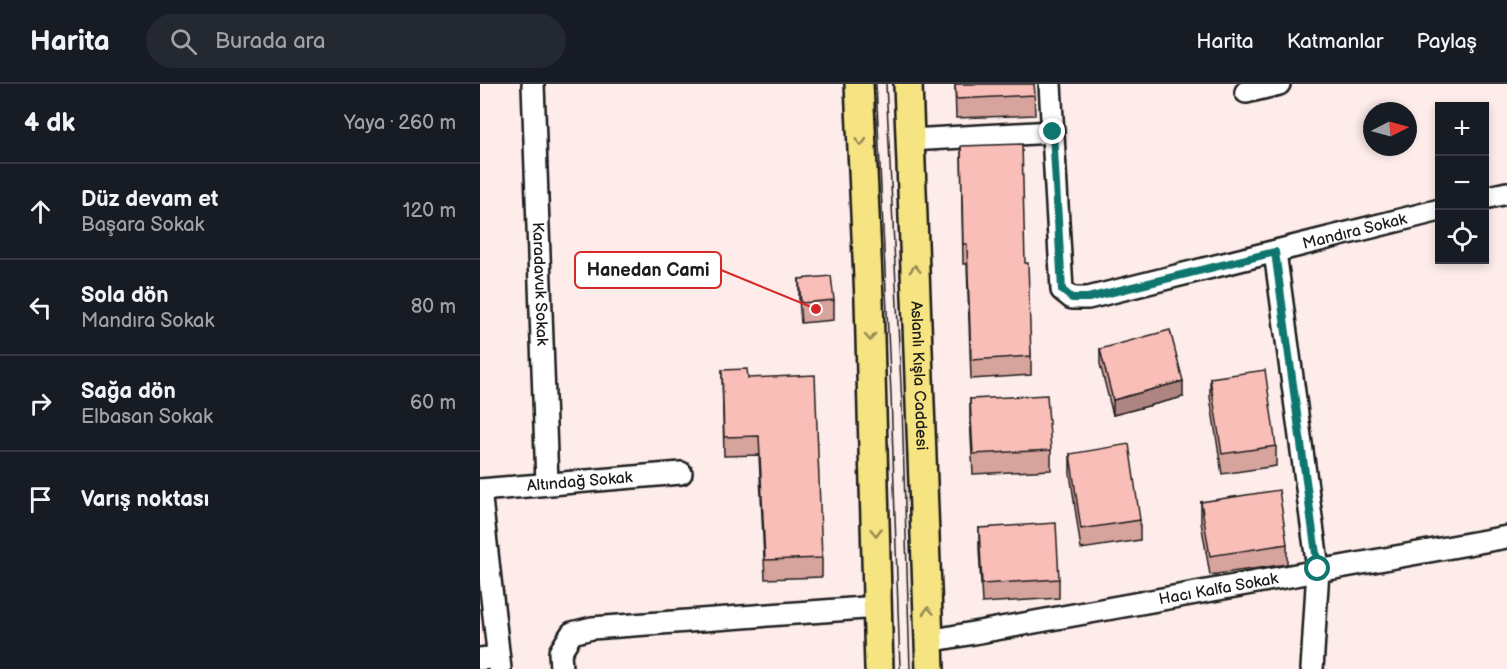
<!DOCTYPE html>
<html lang="tr">
<head>
<meta charset="utf-8">
<style>
  :root { --surface:#171b24; --page:#242831; --text:#f1f3f6; --muted:#9ea1a6; --line:#363941 }
  body { margin:0; font-family:"Balsamiq Sans",sans-serif; background:var(--page); color:var(--text) }
  .controls { position:absolute; right:18px; top:18px; display:grid; overflow:hidden; border-radius:0px; box-shadow:0 3px 9px #0003 }
  .controls button { width:54px; height:54px; display:grid; place-items:center; padding:0; border:0; border-bottom:2px solid var(--line); background:var(--surface); color:var(--text); font:30px sans-serif }
  .compass { position:absolute; left:883px; top:18px; width:54px; height:54px; border-radius:50%; background:var(--surface); box-shadow:0 3px 9px #0003; rotate:84deg }
  .stop { position:absolute; width:18px; height:18px; margin:-14px; border:4px solid #0f766e; border-radius:50%; background:#fff }
  .stop.end { background:#0f766e; border-color:#fff; box-shadow:0 2px 6px #0008 }
  .list { margin:0; padding:0; list-style:none }
  h2 { display:flex; justify-content:space-between; align-items:center; height:78px; margin:0; padding:0 24px; font-size:26px }
  h2 small { font-size:20px; font-weight:400; color:var(--muted) }
  .list li { display:grid; grid-template-columns:39px 1fr auto; gap:18px; align-items:center; box-sizing:border-box; height:96px; padding:0 24px; border-top:2px solid var(--line) }
  .list b { display:block; font-size:22px; white-space:nowrap }
  .list p { margin:0; font-size:20px; white-space:nowrap; color:var(--muted) }
  .list em { font-size:20px; font-style:normal; color:var(--muted) }
  .icon { flex:none; width:33px; height:33px; fill:none; stroke:currentColor; stroke-width:2; stroke-linecap:round; stroke-linejoin:round }
  .map { position:relative; flex:none; width:1027px; height:585px; overflow:hidden }
  header { display:flex; align-items:center; gap:36px; box-sizing:border-box; height:84px; padding:0 30px; background:var(--surface); border-bottom:2px solid var(--line) }
  header strong { font-size:28px }
  nav { display:flex; gap:33px; margin-inline-start:auto; font-size:21px }
  .search { width:420px; height:54px; background:var(--page); display:flex; align-items:center; gap:15px; box-sizing:border-box; padding:0 21px; border-radius:33px; color:var(--muted); font-size:22px }
  main { display:flex }
  aside { flex:1; background:var(--surface) }
  .map>svg:first-child { display:block }
  .lines { fill:none; stroke-linecap:round; stroke-linejoin:round }
  .minor-casing { stroke:#1c1c1c; stroke-width:26 }
  .major-casing { stroke:#1c1c1c; stroke-width:32 }
  .minor { stroke:#fff; stroke-width:21 }
  .major { stroke:#f6e381; stroke-width:27 }
  .tram { stroke:#1c1c1c; stroke-width:1.5 }
  .wall { fill:#d6a39d; stroke:#1c1c1c; stroke-width:1.5 }
  .shaded-wall { fill:#ae8580; stroke:#1c1c1c; stroke-width:1.5 }
  .building { fill:#f9beb7; stroke:#1c1c1c; stroke-width:1.5 }
  .oneway { stroke:#948954 }
  .route { stroke:#0f766e; stroke-width:8 }
  .labels { text-anchor:middle; dominant-baseline:central; stroke-width:5; stroke-linejoin:round; paint-order:stroke }
  .street-label { font-size:16px; fill:#1c1c1c; stroke:#fff }
  .leader { fill:none; stroke:#d62828; stroke-width:2 }
  .callout-dot { fill:#d62828; stroke:#fff; stroke-width:2 }
  .callout { fill:#fff; stroke:#d62828; stroke-width:2 }
  .callout-label { font-size:18px; text-anchor:middle; font-weight:bold; fill:#1c1c1c }
</style>
</head>
<body>
<header>
<strong>Harita</strong>
<div class="search"><svg class="icon" aria-label="search" viewBox="0 0 24 24"><circle cx="10" cy="10" r="6"/><path d="M15 15l6 6"/></svg>Burada ara</div>
<nav><a>Harita</a><a>Katmanlar</a><a>Paylaş</a></nav>
</header>
<main>
<aside>
<h2>4 dk<small>Yaya · 260 m</small></h2>
<ul class="list">
<li><svg class="icon" aria-label="ahead" viewBox="0 0 24 24"><path d="M12 20V5M6 11l6-6 6 6"/></svg><div><b>Düz devam et</b><p>Başara Sokak</p></div><em>120 m</em></li>
<li><svg class="icon" aria-label="left" viewBox="0 0 24 24"><path d="M17 20v-9H6M10 6l-5 5 5 5"/></svg><div><b>Sola dön</b><p>Mandıra Sokak</p></div><em>80 m</em></li>
<li><svg class="icon" aria-label="right" viewBox="0 0 24 24"><path d="M7 20v-9h11M14 6l5 5-5 5"/></svg><div><b>Sağa dön</b><p>Elbasan Sokak</p></div><em>60 m</em></li>
<li><svg class="icon" aria-label="arrive" viewBox="0 0 24 24"><path d="M6 21V4h12l-3 4 3 4H6"/></svg><div><b>Varış noktası</b></div></li>
</ul>
</aside>
<div class="map">
<svg width="1027" height="585" viewBox="0 0 1027 585">
  <rect width="100%" height="100%" fill="#fdece9"/>
  <filter id="ink" filterUnits="userSpaceOnUse"><feTurbulence type="fractalNoise" baseFrequency=".0167" numOctaves="2"/><feDisplacementMap in="SourceGraphic" scale="12" xChannelSelector="R" yChannelSelector="G"/><feConvolveMatrix kernelMatrix="1 2 1 2 8 2 1 2 1" color-interpolation-filters="sRGB"/></filter>
  <g filter="url(#ink)">
    <g class="lines">
      <defs>
        <g id="minor">
          <path id="s1" d="M53,0L67,399"/>
          <path id="s2" d="M570,0L582,206L592,214H608L960,126"/>
          <path d="M766,8L799,0"/>
          <path d="M430,56L573,48"/>
          <path d="M1004,114L1027,109"/>
          <path d="M795,168L838,485L832,585"/>
          <path id="s3" d="M0,406L201,389"/>
          <path d="M0,406L20,585"/>
          <path id="s4" d="M449,557L1027,453"/>
          <path d="M0,575L18,573"/>
          <path d="M81,585L80,568L92,549L112,544L398,523"/>
        </g>
        <g id="major">
          <path d="M379,0L389,216L399,585"/>
          <path id="s5" d="M428,0L450,585"/>
        </g>
      </defs>
      <use href="#minor" class="minor-casing"/>
      <use href="#major" class="major-casing"/>
      <use href="#minor" class="minor"/>
      <use href="#major" class="major"/>
      <path class="tram" d="M396,0L411,310L420,585
        M406,0L422,321L430,585"/>
    </g>
    <path class="wall" d="M475,0H554L555,31L476,34Z
      M481,62L545,179L551,272V291L491,295L487,180H483Z
      M319,195L354,216V236L321,239L319,215Z
      M620,265L703,313L633,331L620,280Z
      M242,286L268,294L342,474V493L285,495L279,371L244,372Z
      M730,294L796,362V382L742,390L730,313Z
      M490,315L571,366V386L493,390L490,335Z
      M590,370L660,436V456L601,465L590,389Z
      M721,418L807,460V480L730,491L721,438Z
      M499,444L579,495V514L502,519L499,464Z"/>
    <path class="shaded-wall" d="M703,297V313L633,331V316Z"/>
    <path class="building" d="M475,0H554L555,11L476,15Z
      M542,60L545,179H548L551,272L491,276L487,160H483L481,62Z
      M351,192L354,216L321,219L319,195Z
      M690,246L703,297L633,316L620,265Z
      M267,285L268,294L335,291L342,474L285,476L279,352L244,353L242,286Z
      M785,286L796,362L742,370L730,294Z
      M567,311L571,366L493,370L490,315Z
      M649,360L660,436L601,445L590,370Z
      M799,406L807,460L730,472L721,418Z
      M576,439L579,495L502,500L499,444Z"/>
    <defs><path id="oneway-chevron" d="M-2-3.5L2.5 0L-2 3.5" fill="none" stroke-width="1.6" stroke-linecap="round" stroke-linejoin="round" transform="scale(1.5)"/></defs>
    <g class="oneway">
      <use href="#oneway-chevron" transform="translate(381 58) rotate(87)"/>
      <use href="#oneway-chevron" transform="translate(435 185) rotate(-92)"/>
      <use href="#oneway-chevron" transform="translate(390 253) rotate(88)"/>
      <use href="#oneway-chevron" transform="translate(396 448) rotate(88)"/>
      <use href="#oneway-chevron" transform="translate(448 527) rotate(-92)"/>
    </g>
  </g>
  <g class="lines" filter="url(#ink)">
    <path class="route" d="M573,48L582,206L592,214H608L795,168L838,485"/>
  </g>
  <g class="labels">
    <g class="street-label">
      <text stroke="none"><textPath href="#s2" startOffset="510">Mandıra Sokak</textPath></text>
      <text stroke="none"><textPath href="#s1" startOffset="200">Karadavuk Sokak</textPath></text>
      <text stroke="none"><textPath href="#s5" startOffset="292">Aslanlı Kışla Caddesi</textPath></text>
      <text stroke="none"><textPath href="#s3" startOffset="100">Altındağ Sokak</textPath></text>
      <text stroke="none"><textPath href="#s4" startOffset="294">Hacı Kalfa Sokak</textPath></text>
    </g>
  </g>
  <path class="leader" d="M336 225L241 186"/>
  <circle class="callout-dot" cx="336" cy="225" r="6"/>
  <rect class="callout" x="95" y="168" width="146" height="36" rx="6"/>
  <g class="callout-label">
    <text x="168" y="192">Hanedan Cami</text>
  </g>
</svg>
<div class="controls">
<button>+</button>
<button>−</button>
<button><svg class="icon" aria-label="locate" viewBox="0 0 24 24"><circle cx="12" cy="12" r="6"/><path d="M12 2v4M12 18v4M2 12h4M18 12h4"/></svg></button>
</div>
<svg class="compass" viewBox="-18 -18 36 36"><path d="M0-13l5 13h-10z" fill="#e53935"/><path d="M0 13l5-13h-10z" fill="#9ea1a6"/></svg>
<div class="stop" style="left:838px;top:485px"></div>
<div class="stop end" style="left:573px;top:48px"></div>
</div>
</main>
</body>
</html>
